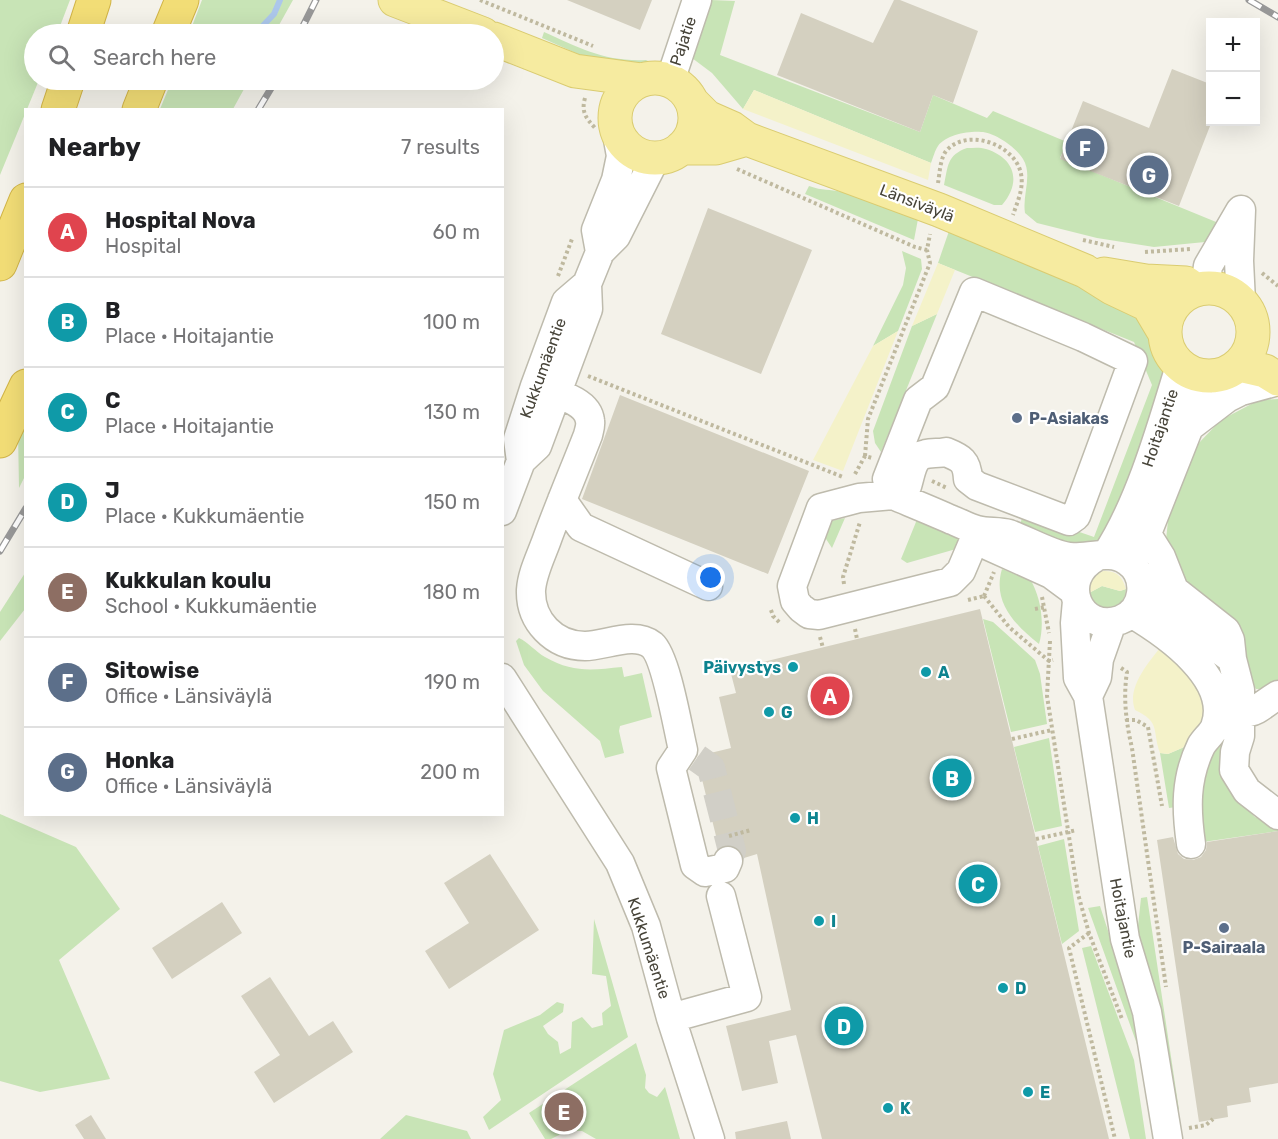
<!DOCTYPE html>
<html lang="en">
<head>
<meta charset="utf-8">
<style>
  :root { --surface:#fff; --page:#f6f6f6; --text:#202124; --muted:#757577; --line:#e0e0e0; --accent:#e8662c }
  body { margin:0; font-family:Rubik,sans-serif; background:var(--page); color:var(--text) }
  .controls { position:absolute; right:18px; top:18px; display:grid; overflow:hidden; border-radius:0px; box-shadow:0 6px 24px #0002 }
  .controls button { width:54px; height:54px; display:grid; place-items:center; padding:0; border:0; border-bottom:2px solid var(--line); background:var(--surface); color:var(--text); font:30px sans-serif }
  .you { position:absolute; left:711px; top:578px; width:21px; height:21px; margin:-15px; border:4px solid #fff; border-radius:50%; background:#1a73e8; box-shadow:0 0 0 9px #1a73e833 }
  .badge { display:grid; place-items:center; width:39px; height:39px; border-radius:50%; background:var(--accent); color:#fff; font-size:20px; font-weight:700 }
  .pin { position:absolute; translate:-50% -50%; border:3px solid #fff; box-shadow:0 2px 6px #0006 }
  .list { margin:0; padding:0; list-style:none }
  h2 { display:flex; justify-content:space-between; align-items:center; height:78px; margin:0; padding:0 24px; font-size:26px }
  h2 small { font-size:20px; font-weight:400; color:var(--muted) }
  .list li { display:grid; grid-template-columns:39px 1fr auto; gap:18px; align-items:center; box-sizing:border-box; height:90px; padding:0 24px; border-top:2px solid var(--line) }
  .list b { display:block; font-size:22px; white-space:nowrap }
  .list p { margin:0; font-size:20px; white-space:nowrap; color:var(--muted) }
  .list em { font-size:20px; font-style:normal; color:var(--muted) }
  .icon { flex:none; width:33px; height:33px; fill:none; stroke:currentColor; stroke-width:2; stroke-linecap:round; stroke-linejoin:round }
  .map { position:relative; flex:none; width:1278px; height:1139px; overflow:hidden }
  .search { position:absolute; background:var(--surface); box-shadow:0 6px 24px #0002; left:24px; top:24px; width:480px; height:66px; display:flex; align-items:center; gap:15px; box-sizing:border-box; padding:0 21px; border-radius:33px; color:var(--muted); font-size:22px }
  .panel { position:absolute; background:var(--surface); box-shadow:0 6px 24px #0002; left:24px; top:108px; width:480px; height:708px; border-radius:0px }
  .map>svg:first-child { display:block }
  .green { fill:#c8e4b6 }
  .sand { fill:#f4f2c9 }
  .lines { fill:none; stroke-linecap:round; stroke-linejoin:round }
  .stream { stroke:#acc7eb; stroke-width:6 }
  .building { fill:#d4d0c0 }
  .minor-tunnel { stroke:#d1cfc7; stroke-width:28; stroke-dasharray:28 14; stroke-linecap:butt }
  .minor-casing { stroke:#bebbad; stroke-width:31 }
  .major-casing { stroke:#dacc71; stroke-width:35 }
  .highway-casing { stroke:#d1b447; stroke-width:35 }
  .path { stroke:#bfb99f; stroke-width:4; stroke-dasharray:3 3; stroke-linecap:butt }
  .minor { stroke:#fff; stroke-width:28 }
  .major { stroke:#f6eba0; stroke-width:33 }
  .highway { stroke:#f2dd76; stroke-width:33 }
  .rail-casing { stroke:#989898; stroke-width:7 }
  .rail { stroke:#fff; stroke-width:4.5; stroke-dasharray:14; stroke-linecap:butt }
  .service-dot { fill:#5c6f8a; stroke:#fff; stroke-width:2 }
  .culture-dot { fill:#0f9aa8; stroke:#fff; stroke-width:2 }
  .labels { text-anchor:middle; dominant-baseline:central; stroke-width:4.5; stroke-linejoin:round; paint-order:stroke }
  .street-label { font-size:16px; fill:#474439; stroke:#fff }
  .service-label { font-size:16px; font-weight:bold; fill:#4e5e75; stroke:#fff; text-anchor:start }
  .culture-label { font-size:16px; font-weight:bold; fill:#0d838f; stroke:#fff; text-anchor:start }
</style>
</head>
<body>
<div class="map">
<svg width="1278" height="1139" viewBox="0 0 1278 1139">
  <rect width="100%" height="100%" fill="#f4f2ea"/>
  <path class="green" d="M0,0H70L57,34H34V80H39L0,175Z
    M202,0H293L274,34H189Z
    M711,0L735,1L720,55L920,132L933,95L987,118L993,111L1067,142L1060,158L1221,224L1212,243L1205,242L1154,247L1097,238L1037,223L1025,213C1022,195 1033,175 1023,159C1017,148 994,132 981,132C968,131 946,135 938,146C935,150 933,158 931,163L754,90L743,109L712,73L692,58Z
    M544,32C580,48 605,62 646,60L650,62L646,66L587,58L542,38Z
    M172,80H249L233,109H160Z
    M967,148C973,148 980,147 986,149C1015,158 1022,182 1002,205H994L944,185C948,166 947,155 967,148Z
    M809,186C823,191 829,189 842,192C868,199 893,209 918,219L914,240L805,194Z
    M949,231L1076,282L1145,321L1158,341L1167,362V396L1103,538L1091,543L1076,546L1017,532L1024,513L1094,537L1152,385L1134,342L938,263Z
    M902,251L921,259L922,269L898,331L873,346L903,285L906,268Z
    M937,314L881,452L875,443L873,431L912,326Z
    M1278,399V684L1267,689H1256L1246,672L1188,594L1166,540L1169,511L1195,447L1221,420L1259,400Z
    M25,417V476L19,488L18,432Z
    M918,517L959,537L963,547L907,563L901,559Z
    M845,518L832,548L822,533L831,521Z
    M1002,569L1030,579C1041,597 1045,624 1039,644C1015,625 992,602 1002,569Z
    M25,573V609L0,641V612Z
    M1102,586L1120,591L1126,589C1126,612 1095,614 1089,593Z
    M983,619L993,622L1035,660L1040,674L1047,724L1011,732Z
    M519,638C528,642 536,652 545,657C573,673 592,670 622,667L624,677L642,673L652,717L620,726L619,731L624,753L605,758L600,741L543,691L524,665L516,641Z
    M1221,737L1229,738L1241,803L1255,817L1278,829V831L1203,842L1200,785L1213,746Z
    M1049,738L1062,826L1035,832L1014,747Z
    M1189,745L1176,807L1169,808L1160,753L1168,754Z
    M0,814L76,847L120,909L59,960L110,1079L40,1092L0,1081Z
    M1064,839L1079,931L1062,944L1038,846Z
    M1147,897L1179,1110L1172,1103L1136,945L1141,898Z
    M1100,906L1132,1005L1138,1047L1088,908Z
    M594,919L628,1037L489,1130L483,1117L501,1100L493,1074L504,1030L540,1015L557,1002L564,1004L563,1012L543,1026L548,1034L558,1042L560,1054L571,1048L572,1022L582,1017L592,1028L603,1025L602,1013L611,1006L606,976L592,974Z
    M1091,946L1134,1060L1146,1139H1130L1082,948Z
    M636,1043L646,1075L645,1088L649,1093L657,1097L665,1087L680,1139H596L582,1131H567L551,1139H545L529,1113Z
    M406,1115L467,1131L471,1139H380Z"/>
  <path class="sand" d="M754,90L931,163L928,180L743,109Z
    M938,263L955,270L937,314L912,326Z
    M898,331L843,471L813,460L873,346Z
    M1103,571C1117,571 1122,576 1126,589L1120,591L1102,586L1089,593L1088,586L1096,574Z
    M1163,644L1185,664L1203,699V722L1189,745L1168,754L1160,753C1152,731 1161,722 1135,710C1126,687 1150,661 1163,644Z"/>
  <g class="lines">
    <path class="stream" d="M255,34L274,14L280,0"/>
  </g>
  <path class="building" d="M567,0H652L640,30Z
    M894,0H900L978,31L953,103L933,95L920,132L777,75L801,13L873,43Z
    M1172,69L1210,84V126L1179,206L1060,159L1083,101L1149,128Z
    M708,208L812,250L761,374L661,334Z
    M620,395L809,471L768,574L582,499Z
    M980,609L1109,1139H822L796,1035L769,1041L778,1083L742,1091L726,1026L791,1010L757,854L744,858L741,851L734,846L725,845L719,848L697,759L698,756L731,748L719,697L736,693L730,670Z
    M1278,831V1083L1249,1088L1251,1102L1227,1106L1228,1117L1199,1122L1157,840L1173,837L1178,854L1184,859L1193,860L1201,857L1206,850L1207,842Z
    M490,854L539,930L449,989L425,951L469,923L444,883Z
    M222,902L242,933L172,979L152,948Z
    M270,977L309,1036L333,1021L353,1052L274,1103L254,1072L280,1055L241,996Z
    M91,1115L106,1139H84L75,1125Z
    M787,1121L791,1139H736L735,1132Z"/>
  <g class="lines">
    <path class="minor-tunnel" d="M697,758L711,768L732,851L728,861"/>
    <defs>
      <path id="minor" d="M670,81L697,0
        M1241,210L1239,261L1241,302
        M600,252L596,230L616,180L621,156L617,134
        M1205,288L1208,266L1240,211
        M535,386C552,393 588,399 590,421C591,425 589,431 588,435C574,471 559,506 546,542C540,558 532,574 531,590C530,621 554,646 585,646C605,646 634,631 652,645C666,657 678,729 683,750L671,768L695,865L705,872L725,868L728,861
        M1189,427L1227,398L1241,391L1278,381
        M521,461L537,446L588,309L587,284L600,252L616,236L655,159
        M562,500L581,527L708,586
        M502,511L521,461L518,439L535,386L566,302L587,284
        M978,531L961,571L950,582L819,615L809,614L801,608L795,601L792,586L821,508L859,498L893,495L907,486C911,474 912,456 926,454C933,452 938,454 946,452C961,458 967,461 968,479L977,486L1069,521L1076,516L1133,361L1083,337L974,292L935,387L918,400L887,479L893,495C912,503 932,511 952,520C960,523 969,528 977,530C988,533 998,531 1009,534C1026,540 1052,555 1069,557C1087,559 1111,549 1127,561C1149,576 1145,611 1120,620C1080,634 1055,580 1096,557
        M1146,533L1161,557L1174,590L1226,631L1230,640L1232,659L1240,690V736L1235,752L1234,770L1247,791L1278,815
        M985,540L989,546L1051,574L1074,591
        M1140,551L1189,427V407L1203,376
        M1106,555C1140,504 1162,425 1180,366
        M1142,584L1160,606L1232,659
        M1077,601L1075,623L1078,678L1088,696L1125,939L1147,1012L1168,1139
        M1131,613C1165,633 1233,679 1215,727C1212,734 1205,739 1201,746C1185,779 1186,809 1191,844
        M502,678L620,863L646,926L671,1018L710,1139
        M1088,696L1097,677L1099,659L1112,622
        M1225,708C1256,718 1253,710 1278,695
        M671,1018L747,997L721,896"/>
      <path id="major" d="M395,0L483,34
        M494,39L575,71L642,80
        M615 118a40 40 0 1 1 80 0a40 40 0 1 1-80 0Z
        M692,102L707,117L732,128L747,139L939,210L1085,271L1112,288L1148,305L1164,332
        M681,148H716L747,139
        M1104,274L1146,281L1186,283L1196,290
        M1165 332a44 44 0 1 1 88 0a44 44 0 1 1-88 0Z
        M1239,365L1265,371L1278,379"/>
      <path id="highway" d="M83,34L94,0
        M168,34L182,0
        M58,110L68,80
        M139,110L151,80
        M0,264L26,200
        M0,441L26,386"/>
    </defs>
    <use href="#minor" class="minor-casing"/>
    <use href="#major" class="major-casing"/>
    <use href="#highway" class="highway-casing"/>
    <path class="path" d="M480,0L593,46
      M585,98C581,112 586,118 595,128
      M737,169L915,247L927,250
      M938,183C940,172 940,155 949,148C971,129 1012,145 1020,170C1025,186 1018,200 1013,215
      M1083,240L1114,247
      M1145,252L1191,249
      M1262,273L1278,286
      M558,276L572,239
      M588,376L843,477
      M865,456L868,419L930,263L927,250L930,234
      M855,474L865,456L872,458
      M932,481L947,488
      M844,584L843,577L860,522
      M984,596L1009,627L1049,661L1053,660
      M984,596L994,572
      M1042,597L1049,633
      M968,600L984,596
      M1035,609L1045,607
      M771,610L773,616L780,623
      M855,629L857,639
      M820,637L823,648
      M1050,641L1047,696L1078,894L1089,933L1122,1019
      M1121,668L1127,672C1123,698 1126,722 1132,748L1166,987
      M1126,720H1136L1148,727L1162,806
      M1012,739L1052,730
      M729,836L751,830
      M1036,839L1077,830
      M1089,933L1069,948L1115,1139
      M1189,1128L1206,1125L1213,1119"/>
    <use href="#minor" class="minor"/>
    <use href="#major" class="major"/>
    <use href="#highway" class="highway"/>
    <defs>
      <path id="rail" d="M1249,0L1278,17
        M299,34L316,0
        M258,110L276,80
        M0,551L26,508"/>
    </defs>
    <use href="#rail" class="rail-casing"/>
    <use href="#rail" class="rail"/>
  </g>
  <g class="service-dot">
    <circle cx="1017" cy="418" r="6"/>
    <circle cx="1224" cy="928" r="6"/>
  </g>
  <g class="culture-dot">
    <circle cx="793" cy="667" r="6"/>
    <circle cx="926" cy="672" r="6"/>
    <circle cx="769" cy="712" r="6"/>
    <circle cx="795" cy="818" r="6"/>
    <circle cx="819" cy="921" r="6"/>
    <circle cx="1003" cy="988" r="6"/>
    <circle cx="1028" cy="1092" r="6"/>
    <circle cx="888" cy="1108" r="6"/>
  </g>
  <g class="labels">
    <g class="street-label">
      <text transform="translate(683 41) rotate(-71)">Pajatie</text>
      <text transform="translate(917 203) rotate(21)">Länsiväylä</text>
      <text transform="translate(543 368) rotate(-70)">Kukkumäentie</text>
      <text transform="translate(1160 428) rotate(-71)">Hoitajantie</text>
      <text transform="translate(1123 918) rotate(79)">Hoitajantie</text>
      <text transform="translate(649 948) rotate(72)">Kukkumäentie</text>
    </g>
    <g class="service-label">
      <text x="1029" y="418">P-Asiakas</text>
      <text x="1224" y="947" text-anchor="middle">P-Sairaala</text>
    </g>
    <g class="culture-label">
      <text x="781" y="667" text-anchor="end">Päivystys</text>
      <text x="938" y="672">A</text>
      <text x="781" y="712">G</text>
      <text x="807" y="818">H</text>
      <text x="831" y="921">I</text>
      <text x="1015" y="988">D</text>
      <text x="1040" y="1092">E</text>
      <text x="900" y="1108">K</text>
    </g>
  </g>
</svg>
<div class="controls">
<button>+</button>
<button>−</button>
</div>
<div class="you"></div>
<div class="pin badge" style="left:830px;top:696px;background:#e0444e">A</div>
<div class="pin badge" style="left:952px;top:778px;background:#0f9aa8">B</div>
<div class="pin badge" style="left:978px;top:884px;background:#0f9aa8">C</div>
<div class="pin badge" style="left:844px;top:1026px;background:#0f9aa8">D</div>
<div class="pin badge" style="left:564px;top:1112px;background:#8d6e63">E</div>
<div class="pin badge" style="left:1085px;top:148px;background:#5c6f8a">F</div>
<div class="pin badge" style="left:1149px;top:175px;background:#5c6f8a">G</div>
<div class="search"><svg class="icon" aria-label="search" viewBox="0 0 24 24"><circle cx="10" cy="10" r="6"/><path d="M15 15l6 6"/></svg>Search here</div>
<section class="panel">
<h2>Nearby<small>7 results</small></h2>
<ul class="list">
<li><span class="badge" style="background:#e0444e">A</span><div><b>Hospital Nova</b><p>Hospital</p></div><em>60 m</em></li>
<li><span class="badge" style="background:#0f9aa8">B</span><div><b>B</b><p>Place · Hoitajantie</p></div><em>100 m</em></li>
<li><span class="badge" style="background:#0f9aa8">C</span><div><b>C</b><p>Place · Hoitajantie</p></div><em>130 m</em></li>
<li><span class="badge" style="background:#0f9aa8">D</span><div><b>J</b><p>Place · Kukkumäentie</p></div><em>150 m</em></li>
<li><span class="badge" style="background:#8d6e63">E</span><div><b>Kukkulan koulu</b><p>School · Kukkumäentie</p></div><em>180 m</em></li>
<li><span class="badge" style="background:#5c6f8a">F</span><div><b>Sitowise</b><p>Office · Länsiväylä</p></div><em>190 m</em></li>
<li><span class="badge" style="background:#5c6f8a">G</span><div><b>Honka</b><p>Office · Länsiväylä</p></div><em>200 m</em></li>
</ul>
</section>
</div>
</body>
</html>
